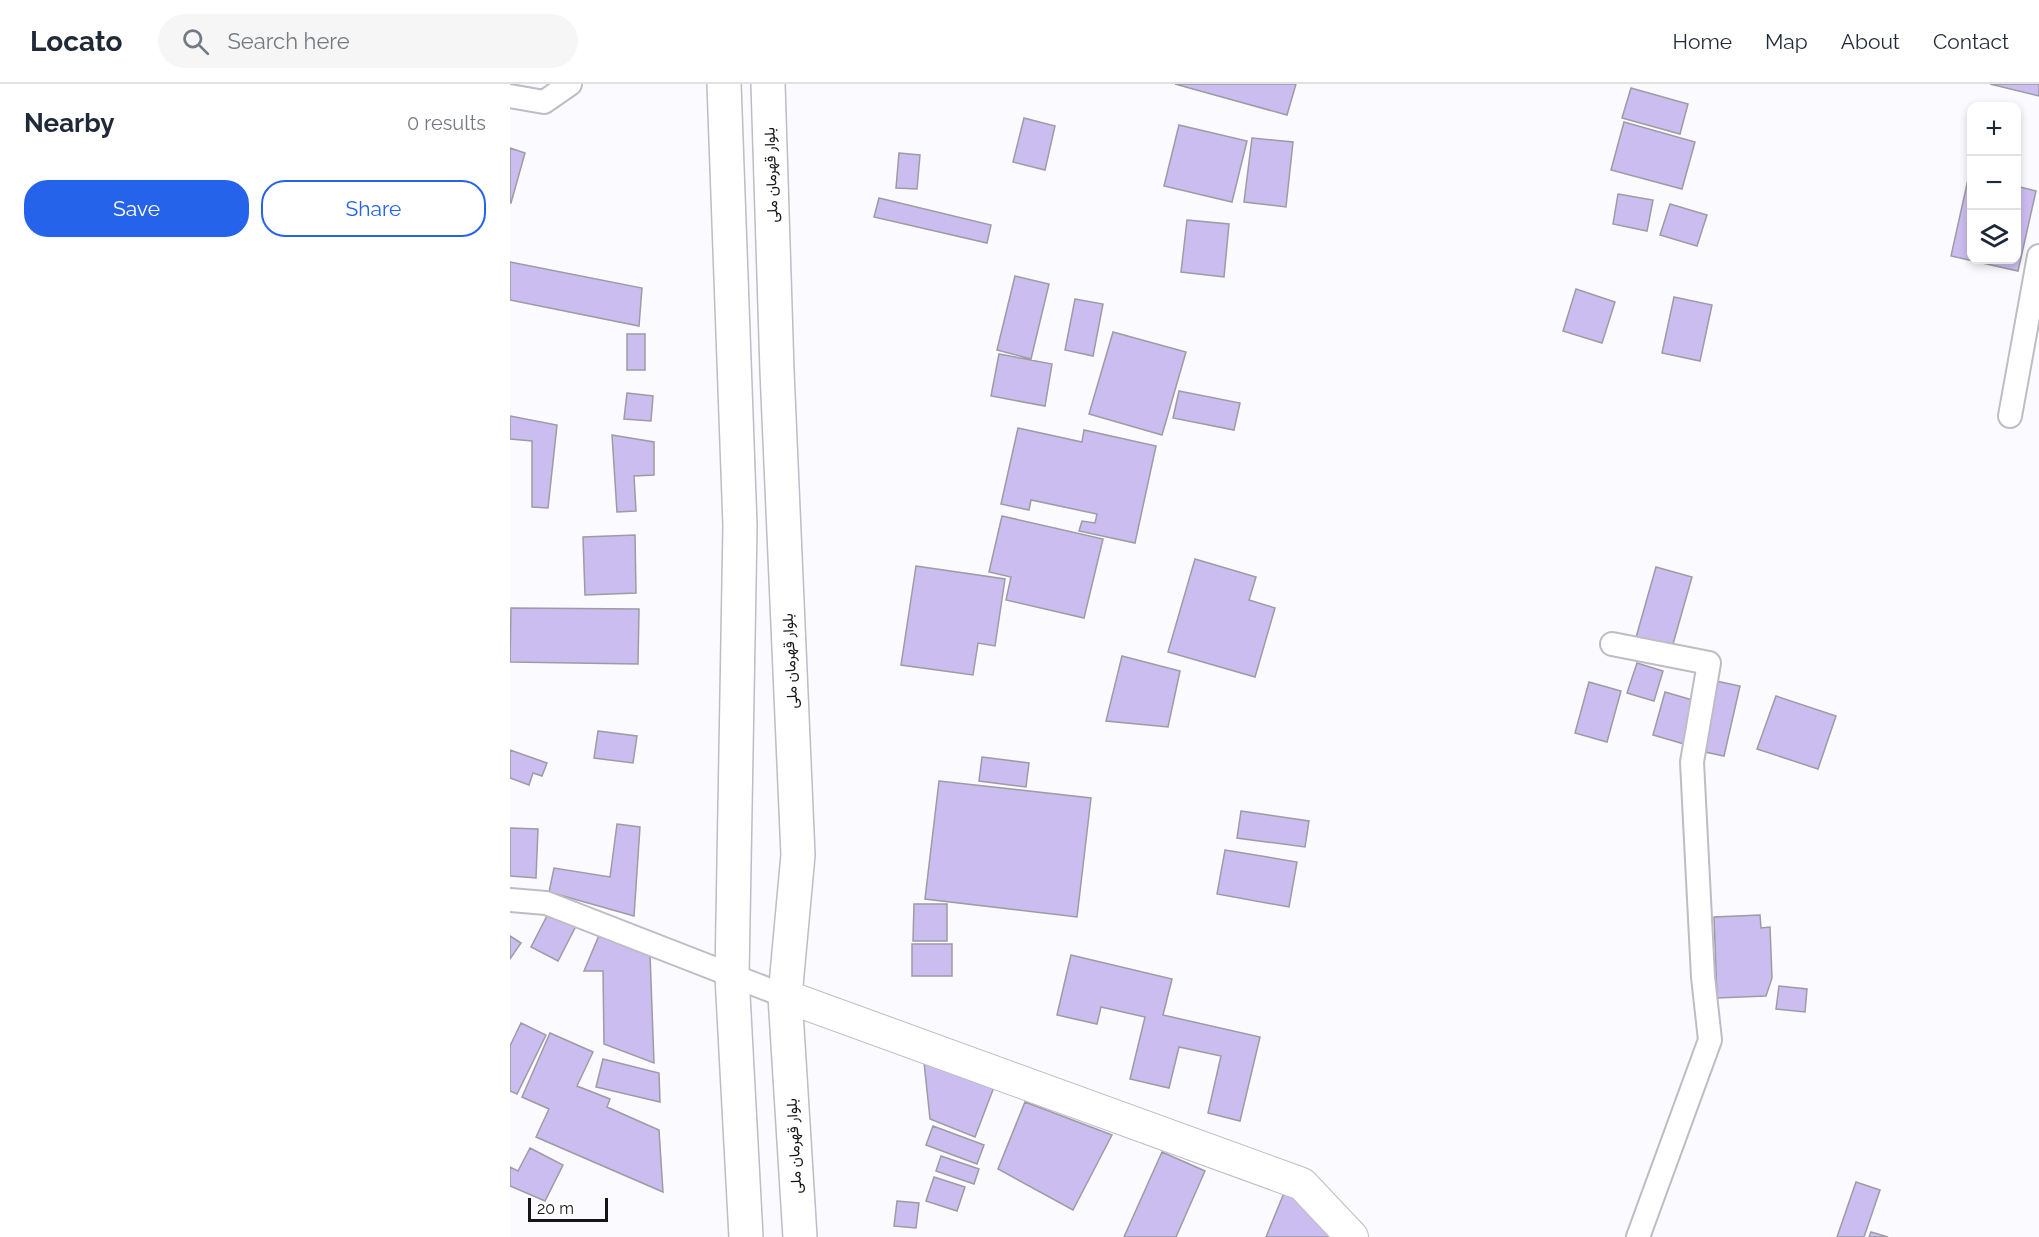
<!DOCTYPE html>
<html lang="en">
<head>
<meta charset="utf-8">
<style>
  :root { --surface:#fff; --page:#f6f6f7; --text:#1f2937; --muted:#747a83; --line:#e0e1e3; --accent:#2563eb }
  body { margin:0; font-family:Raleway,Vazirmatn,sans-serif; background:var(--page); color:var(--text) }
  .controls { position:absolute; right:18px; top:18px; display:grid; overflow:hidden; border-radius:12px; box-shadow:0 3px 9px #0003 }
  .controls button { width:54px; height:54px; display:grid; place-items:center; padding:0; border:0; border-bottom:2px solid var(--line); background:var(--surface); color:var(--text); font:30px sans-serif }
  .scale { position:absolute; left:18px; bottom:15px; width:80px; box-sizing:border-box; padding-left:6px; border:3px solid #151417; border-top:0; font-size:16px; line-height:21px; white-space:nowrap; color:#151417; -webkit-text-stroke:4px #fff; paint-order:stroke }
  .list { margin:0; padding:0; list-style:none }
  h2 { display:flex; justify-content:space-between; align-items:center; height:78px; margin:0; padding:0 24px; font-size:26px }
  h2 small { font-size:20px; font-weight:400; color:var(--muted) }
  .actions { display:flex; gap:12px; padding:18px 24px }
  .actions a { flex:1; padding:14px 0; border:2px solid var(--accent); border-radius:24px; text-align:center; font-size:21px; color:var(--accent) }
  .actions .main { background:var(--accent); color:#fff }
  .icon { flex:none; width:33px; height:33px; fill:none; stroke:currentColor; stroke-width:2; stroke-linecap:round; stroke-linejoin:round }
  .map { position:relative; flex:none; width:1529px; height:1153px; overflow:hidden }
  header { display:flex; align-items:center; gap:36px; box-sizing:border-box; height:84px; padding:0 30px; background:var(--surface); border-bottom:2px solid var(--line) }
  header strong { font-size:28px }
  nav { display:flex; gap:33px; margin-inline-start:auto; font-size:21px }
  .search { width:420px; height:54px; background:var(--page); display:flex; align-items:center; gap:15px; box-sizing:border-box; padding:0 21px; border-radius:33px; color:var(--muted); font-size:22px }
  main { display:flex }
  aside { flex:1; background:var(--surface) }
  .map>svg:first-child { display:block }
  .building { fill:#ccbdf0; stroke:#9d9ba3; stroke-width:1.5 }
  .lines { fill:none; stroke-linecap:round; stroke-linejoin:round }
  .street-casing { stroke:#bebcc4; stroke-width:26 }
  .secondary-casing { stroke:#bebcc4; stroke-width:34 }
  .highway-casing { stroke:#bebcc4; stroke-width:36 }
  .street { stroke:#fff; stroke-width:22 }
  .secondary { stroke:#fff; stroke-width:32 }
  .highway { stroke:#fff; stroke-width:33 }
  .labels { text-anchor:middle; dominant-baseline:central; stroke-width:5; stroke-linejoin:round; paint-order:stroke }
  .street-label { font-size:15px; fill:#151417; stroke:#fff }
</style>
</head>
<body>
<header>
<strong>Locato</strong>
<div class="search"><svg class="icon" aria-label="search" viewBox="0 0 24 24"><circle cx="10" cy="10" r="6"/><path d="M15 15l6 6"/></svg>Search here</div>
<nav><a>Home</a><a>Map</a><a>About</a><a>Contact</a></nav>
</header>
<main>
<aside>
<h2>Nearby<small>0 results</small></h2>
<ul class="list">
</ul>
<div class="actions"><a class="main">Save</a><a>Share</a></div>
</aside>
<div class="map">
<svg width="1529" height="1153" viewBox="0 0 1529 1153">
  <rect width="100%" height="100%" fill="#fbfaff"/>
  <path class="building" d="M665,0H786L777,31Z
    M1480,0H1529V12Z
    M1121,4L1178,20L1170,50L1112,34Z
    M514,34L545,42L535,86L503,78Z
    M1114,38L1185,58L1172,105L1101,86Z
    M669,41L737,57L722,118L654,102Z
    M742,54L783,58L776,123L734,118Z
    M0,64L15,69L1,119H0Z
    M389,69L410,71L407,105L386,104Z
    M1459,91L1462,92V176H1506V102L1526,107L1508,187L1441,172Z
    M1108,110L1143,116L1137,147L1103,140Z
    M369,114L481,141L477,159L364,133Z
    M1160,120L1197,131L1187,162L1150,151Z
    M677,136L719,140L714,193L671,188Z
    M0,178L132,204L129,242L0,216Z
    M505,192L539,200L521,275L487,266Z
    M1066,205L1105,218L1092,259L1053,247Z
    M1164,213L1202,221L1190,277L1152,269Z
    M565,215L593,220L583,272L555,266Z
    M603,248L676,268L652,351L579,330Z
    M117,250H135V286H117Z
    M489,270L542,280L535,322L481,312Z
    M669,307L730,319L724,346L663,334Z
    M117,309L143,312L141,337L114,335Z
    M0,332L47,341L38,424L22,423V357L0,355Z
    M508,344L572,358L574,346L646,362L625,459L569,447L572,437L585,439L587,430L521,416L519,426L491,420Z
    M102,351L144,358V391L124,392L126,427L107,428Z
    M492,432L593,455L574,534L496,516L501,493L479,488Z
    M125,451L126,509L75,511L73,453Z
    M685,475L746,493L739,516L765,524L745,593L658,568Z
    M406,482L495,495L485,562L468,559L463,591L391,581Z
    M1146,483L1182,493L1161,567L1125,557Z
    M1,524L129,525L128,580L0,578Z
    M612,572L670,587L658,643L596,637Z
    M1127,579L1153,587L1144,617L1117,609Z
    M1206,597L1230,602L1214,672L1190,667Z
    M1079,598L1111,607L1097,658L1065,649Z
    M1155,608L1186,617L1174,660L1143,651Z
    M1266,612L1326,632L1308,685L1247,665Z
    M88,647L127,652L123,679L84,674Z
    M0,666L37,679L32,692L23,689L19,701L0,694Z
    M472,673L519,679L516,703L469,697Z
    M429,697L581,714L567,833L415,815Z
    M731,727L799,737L795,763L727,754Z
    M107,740L130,743L124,832L39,808L44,784L100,793Z
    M0,744L28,745L26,794L0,792Z
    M715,766L787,778L779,823L707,810Z
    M404,820H437V857H403Z
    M39,828L66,842L48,877L21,863Z
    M1250,831L1251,844L1260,843L1262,894L1256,912L1207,914L1204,833Z
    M90,849L140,870L144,979L94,960L93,887H74Z
    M0,852L11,859L0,875Z
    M402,860H442V892H402Z
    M561,871L662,895L653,931L750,953L730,1037L698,1029L711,972L669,963L659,1004L620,995L635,933L591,923L587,940L547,931Z
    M1269,902L1297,905L1295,928L1266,925Z
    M11,939L36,951L7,1010L0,1007V962Z
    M40,949L83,968L67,1002L100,1015L97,1023L149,1046L153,1108L26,1053L39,1025L12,1013Z
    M93,975L149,989L150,1018L86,1003Z
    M414,978L484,1003L465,1053L420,1035Z
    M515,1018L602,1051L563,1126L488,1085Z
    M423,1042L474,1061L467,1080L416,1061Z
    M20,1064L53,1081L35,1117L0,1102V1083L8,1087Z
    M652,1068L695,1087L666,1153H614Z
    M431,1072L469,1085L464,1100L426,1087Z
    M424,1093L455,1103L447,1127L416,1117Z
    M1346,1098L1370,1106L1354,1153H1327Z
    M772,1104L832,1153H756L774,1109Z
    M387,1117L409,1119L406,1144L384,1142Z
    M1361,1148L1378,1153H1359Z"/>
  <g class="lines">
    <defs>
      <path id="street" d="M0,12L34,18L60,0
        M1500,332L1529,172
        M1102,560L1199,579L1182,678L1193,893L1200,956L1128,1153
        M0,816L36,819L275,912"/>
      <path id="secondary" d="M275,912L792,1100L842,1153"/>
      <path id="highway" d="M214,0L230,442L222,892L236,1153
        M258,0L267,287L288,771L275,912L290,1153"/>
    </defs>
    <use href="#street" class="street-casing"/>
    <use href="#secondary" class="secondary-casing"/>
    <use href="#highway" class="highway-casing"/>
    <use href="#street" class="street"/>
    <use href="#secondary" class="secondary"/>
    <use href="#highway" class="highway"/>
  </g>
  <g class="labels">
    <g class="street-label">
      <text transform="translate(261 91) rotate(-92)">بلوار قهرمان ملی</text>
      <text transform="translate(280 577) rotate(-93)">بلوار قهرمان ملی</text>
      <text transform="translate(284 1062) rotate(-93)">بلوار قهرمان ملی</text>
    </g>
  </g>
</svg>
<div class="controls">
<button>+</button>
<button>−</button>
<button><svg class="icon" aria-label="layers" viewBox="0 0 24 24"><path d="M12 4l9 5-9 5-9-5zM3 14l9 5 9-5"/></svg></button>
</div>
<div class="scale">20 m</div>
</div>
</main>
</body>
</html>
